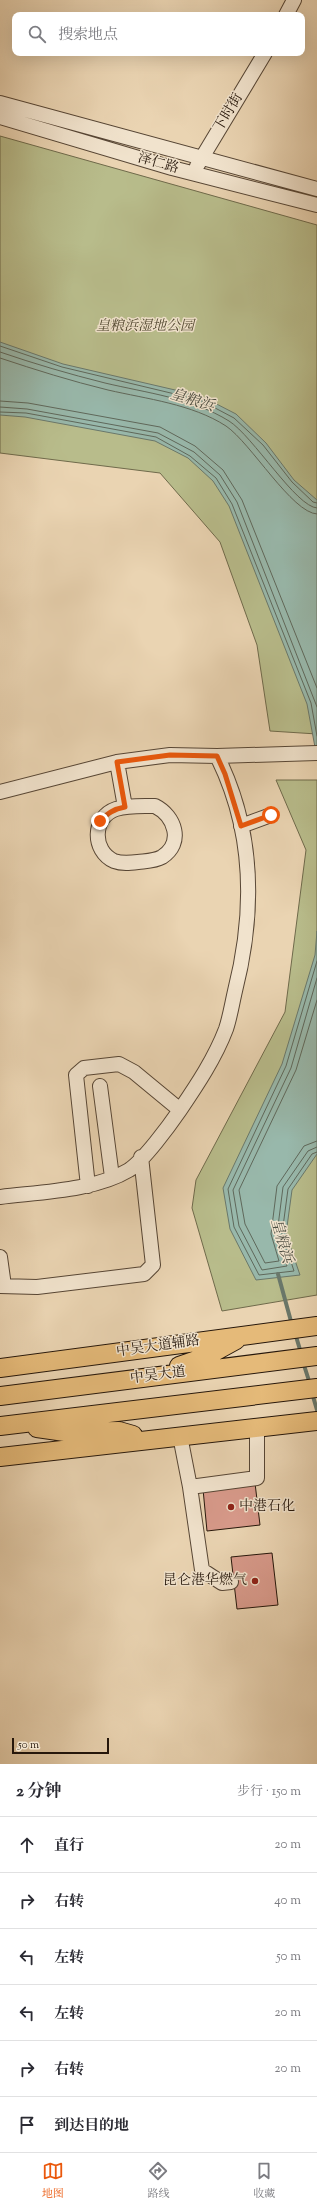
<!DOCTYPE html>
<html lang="zh">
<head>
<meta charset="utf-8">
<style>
  :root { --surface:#fff; --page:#f7f7f7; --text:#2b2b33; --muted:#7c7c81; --line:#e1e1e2; --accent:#ea580c }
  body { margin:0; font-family:"Sorts Mill Goudy","Noto Serif SC",serif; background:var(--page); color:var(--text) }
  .scale { position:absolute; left:12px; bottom:10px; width:97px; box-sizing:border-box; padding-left:4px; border:2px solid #26170b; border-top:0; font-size:11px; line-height:14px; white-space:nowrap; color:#26170b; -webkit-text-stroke:3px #f1e3cd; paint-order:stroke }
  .stop { position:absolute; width:12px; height:12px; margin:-9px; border:3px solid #ea580c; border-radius:50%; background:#fff }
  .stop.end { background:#ea580c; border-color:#fff; box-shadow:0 1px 4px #0008 }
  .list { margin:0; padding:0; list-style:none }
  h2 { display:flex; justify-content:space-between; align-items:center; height:52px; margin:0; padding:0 16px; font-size:17px }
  h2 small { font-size:13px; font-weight:400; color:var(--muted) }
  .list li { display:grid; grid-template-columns:26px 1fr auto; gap:12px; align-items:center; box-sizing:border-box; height:56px; padding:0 16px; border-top:1px solid var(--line) }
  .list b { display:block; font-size:15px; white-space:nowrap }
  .list em { font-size:13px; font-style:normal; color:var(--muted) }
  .icon { flex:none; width:22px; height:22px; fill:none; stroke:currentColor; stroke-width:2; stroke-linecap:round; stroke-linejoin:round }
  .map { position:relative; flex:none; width:317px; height:1764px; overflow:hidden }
  .search { position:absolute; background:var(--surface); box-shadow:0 4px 16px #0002; left:12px; right:12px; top:12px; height:44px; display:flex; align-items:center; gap:10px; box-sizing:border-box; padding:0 14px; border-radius:8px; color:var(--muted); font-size:15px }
  .sheet { height:388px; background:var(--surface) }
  nav { display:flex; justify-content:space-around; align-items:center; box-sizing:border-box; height:56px; border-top:1px solid var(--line); background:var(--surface); font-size:11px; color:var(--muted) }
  nav a { display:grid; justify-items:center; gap:2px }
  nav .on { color:var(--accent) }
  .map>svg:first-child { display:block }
  .green { fill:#b8bc8b; stroke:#6f6a4b }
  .water { fill:#98b8ab; stroke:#6a786b }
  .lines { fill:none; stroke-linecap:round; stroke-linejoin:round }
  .shore { stroke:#5f685b; stroke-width:1 }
  .stream { stroke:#6a786b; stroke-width:4 }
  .building { fill:#d89a8b; stroke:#26170b }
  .minor-casing { stroke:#574635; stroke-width:16 }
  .major-casing { stroke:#26170b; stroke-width:20 }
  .minor { stroke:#f1e3cd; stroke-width:14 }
  .major { stroke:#e5ba79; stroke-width:18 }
  .route { stroke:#ea580c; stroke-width:5 }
  .poi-dot { fill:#8f2418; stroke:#f1e3cd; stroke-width:1.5 }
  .labels { text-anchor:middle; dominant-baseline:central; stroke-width:3; stroke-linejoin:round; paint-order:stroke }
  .street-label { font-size:14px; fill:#26170b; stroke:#f1e3cd }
  .park-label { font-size:14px; font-style:italic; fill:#524931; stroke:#f1e3cd }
  .poi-label { font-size:14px; fill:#26170b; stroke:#f1e3cd; text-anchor:start }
  .water-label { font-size:15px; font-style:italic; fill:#4e4f43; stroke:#f1e3cd }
</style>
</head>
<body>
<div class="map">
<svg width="317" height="1764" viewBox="0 0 317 1764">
  <rect width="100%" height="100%" fill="#ead4b2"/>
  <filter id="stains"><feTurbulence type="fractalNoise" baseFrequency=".005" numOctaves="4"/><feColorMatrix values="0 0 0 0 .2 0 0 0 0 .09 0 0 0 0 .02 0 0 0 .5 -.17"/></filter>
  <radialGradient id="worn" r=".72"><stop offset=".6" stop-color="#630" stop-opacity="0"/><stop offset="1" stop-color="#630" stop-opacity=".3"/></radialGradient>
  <path class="green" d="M0,136L317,225V734L270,731L257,645L220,542L160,473L0,453Z
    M276,780H317V1295L222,1311L192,1208L196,1180L285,1012L306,850Z"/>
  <path class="water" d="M0,342L63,364L201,396L236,414L266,443L294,480L317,500V758L307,704L229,506L213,481L188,458L155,441L25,417L0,415Z
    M317,931V1154L292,1190L286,1234L300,1275L256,1280L230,1229L223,1188L282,1064L315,955Z"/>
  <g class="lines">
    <path class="shore" d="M0,346L62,367L200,400L234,418L263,445L292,482L313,502L317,503
      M0,352C35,364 69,374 105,383C147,393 192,398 229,421C253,436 296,507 317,508
      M0,358C36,370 71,381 108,390C147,399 192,404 226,426C251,443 292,513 317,514
      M0,401L28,403L160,427L195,446L223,470L242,500L317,688
      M0,407L27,409L158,433L194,452L220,475L237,502L317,707
      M0,412L26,413L156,437L190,456L216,478L232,504L311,703L317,736
      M317,961L286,1066L228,1189L234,1227L259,1275L294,1271L282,1234L288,1189L312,1154L317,1152
      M317,978L291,1068L233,1190L239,1226L262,1270L287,1266L277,1234L283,1187L308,1151L317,1147
      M317,1000L296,1070L239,1190L245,1224L265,1263L279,1261L271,1234L277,1186L304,1146L317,1141"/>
    <path class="stream" d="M278,1274L292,1325
      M295,1333L301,1353
      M303,1362L310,1384
      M312,1393L317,1410"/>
  </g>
  <path class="building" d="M255,1483L260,1525L207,1531L203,1489Z
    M272,1553L278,1605L237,1609L231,1557Z"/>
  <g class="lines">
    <defs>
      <path id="minor" d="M286,15L294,0
        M0,103L317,189
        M0,117L172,168L317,205
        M197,166L265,53
        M117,762L125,807
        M0,792L117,762L170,755L217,756L317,753
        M155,806C175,816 184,843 162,857C155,861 146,861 138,862C130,863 122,864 114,861C92,851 92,817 116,809C128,805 143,806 155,806Z
        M241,826L271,815
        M100,1086L112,1177
        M88,1186L76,1075L84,1068L119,1064L134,1072L180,1110
        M0,1197C40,1192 94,1191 129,1170C144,1160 169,1126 180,1110C197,1085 215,1058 226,1029C230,1017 232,1004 235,991C255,912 254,830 217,756
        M0,1257L4,1286
        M0,1286L37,1287L144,1274L153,1265L141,1157
        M180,1436L190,1487L202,1570L222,1583L231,1582
        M190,1487L257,1478V1427"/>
      <path id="major" d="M179,1366L205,1357L236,1340
        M0,1368L317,1326
        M0,1396L317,1356
        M0,1426L317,1388
        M37,1428L65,1432L119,1431L133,1435
        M0,1457L317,1421"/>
    </defs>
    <use href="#minor" class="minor-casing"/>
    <use href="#major" class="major-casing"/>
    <use href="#minor" class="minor"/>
    <use href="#major" class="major"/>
  </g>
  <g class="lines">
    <path class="route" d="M100,821C108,813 114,809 125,807L117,762L170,755L217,756L225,774L241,826L271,815"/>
  </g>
  <g class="poi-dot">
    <circle cx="231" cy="1507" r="4"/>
    <circle cx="255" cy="1581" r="4"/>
  </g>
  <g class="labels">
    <g class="street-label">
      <text transform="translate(229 113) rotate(-59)">下时街</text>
      <text transform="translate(158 164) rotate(16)">泽仁路</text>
      <text transform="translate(158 1347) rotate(-8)">中吴大道辅路</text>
      <text transform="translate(158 1376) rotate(-7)">中吴大道</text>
    </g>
    <g class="park-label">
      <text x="145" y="327">皇粮浜湿地公园</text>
    </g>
    <g class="poi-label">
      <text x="239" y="1507">中港石化</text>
      <text x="247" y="1581" text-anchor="end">昆仑港华燃气</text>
    </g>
    <g class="water-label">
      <text transform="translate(192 401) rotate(17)">皇粮浜</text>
      <text transform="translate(281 1241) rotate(74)">皇粮浜</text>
    </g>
  </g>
  <rect width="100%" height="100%" filter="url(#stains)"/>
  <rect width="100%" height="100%" fill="url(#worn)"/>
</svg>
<div class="scale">50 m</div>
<div class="stop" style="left:271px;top:815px"></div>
<div class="stop end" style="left:100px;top:821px"></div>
<div class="search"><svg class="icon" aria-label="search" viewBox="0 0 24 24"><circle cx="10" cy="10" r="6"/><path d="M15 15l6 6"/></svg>搜索地点</div>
</div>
<section class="sheet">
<h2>2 分钟<small>步行 · 150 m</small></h2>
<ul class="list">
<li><svg class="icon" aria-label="ahead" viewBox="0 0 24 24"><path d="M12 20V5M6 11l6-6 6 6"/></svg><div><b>直行</b></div><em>20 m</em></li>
<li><svg class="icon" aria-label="right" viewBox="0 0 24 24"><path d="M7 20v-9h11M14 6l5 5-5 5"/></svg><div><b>右转</b></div><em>40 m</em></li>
<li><svg class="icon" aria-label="left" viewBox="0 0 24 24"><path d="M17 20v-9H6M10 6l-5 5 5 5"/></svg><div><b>左转</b></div><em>50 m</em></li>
<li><svg class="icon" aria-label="left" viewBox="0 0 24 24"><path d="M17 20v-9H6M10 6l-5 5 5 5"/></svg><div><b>左转</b></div><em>20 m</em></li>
<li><svg class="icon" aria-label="right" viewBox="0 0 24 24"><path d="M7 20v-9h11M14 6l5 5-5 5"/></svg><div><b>右转</b></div><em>20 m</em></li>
<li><svg class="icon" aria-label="arrive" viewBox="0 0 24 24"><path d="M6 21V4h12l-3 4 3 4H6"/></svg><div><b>到达目的地</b></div></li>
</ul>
</section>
<nav>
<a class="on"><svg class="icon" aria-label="map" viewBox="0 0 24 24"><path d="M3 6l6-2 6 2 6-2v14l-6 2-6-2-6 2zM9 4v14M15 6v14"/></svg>地图</a>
<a><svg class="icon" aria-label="directions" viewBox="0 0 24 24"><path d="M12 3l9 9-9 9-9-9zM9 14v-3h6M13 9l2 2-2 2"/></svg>路线</a>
<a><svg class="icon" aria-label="saved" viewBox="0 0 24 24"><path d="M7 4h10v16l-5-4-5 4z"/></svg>收藏</a>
</nav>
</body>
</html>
